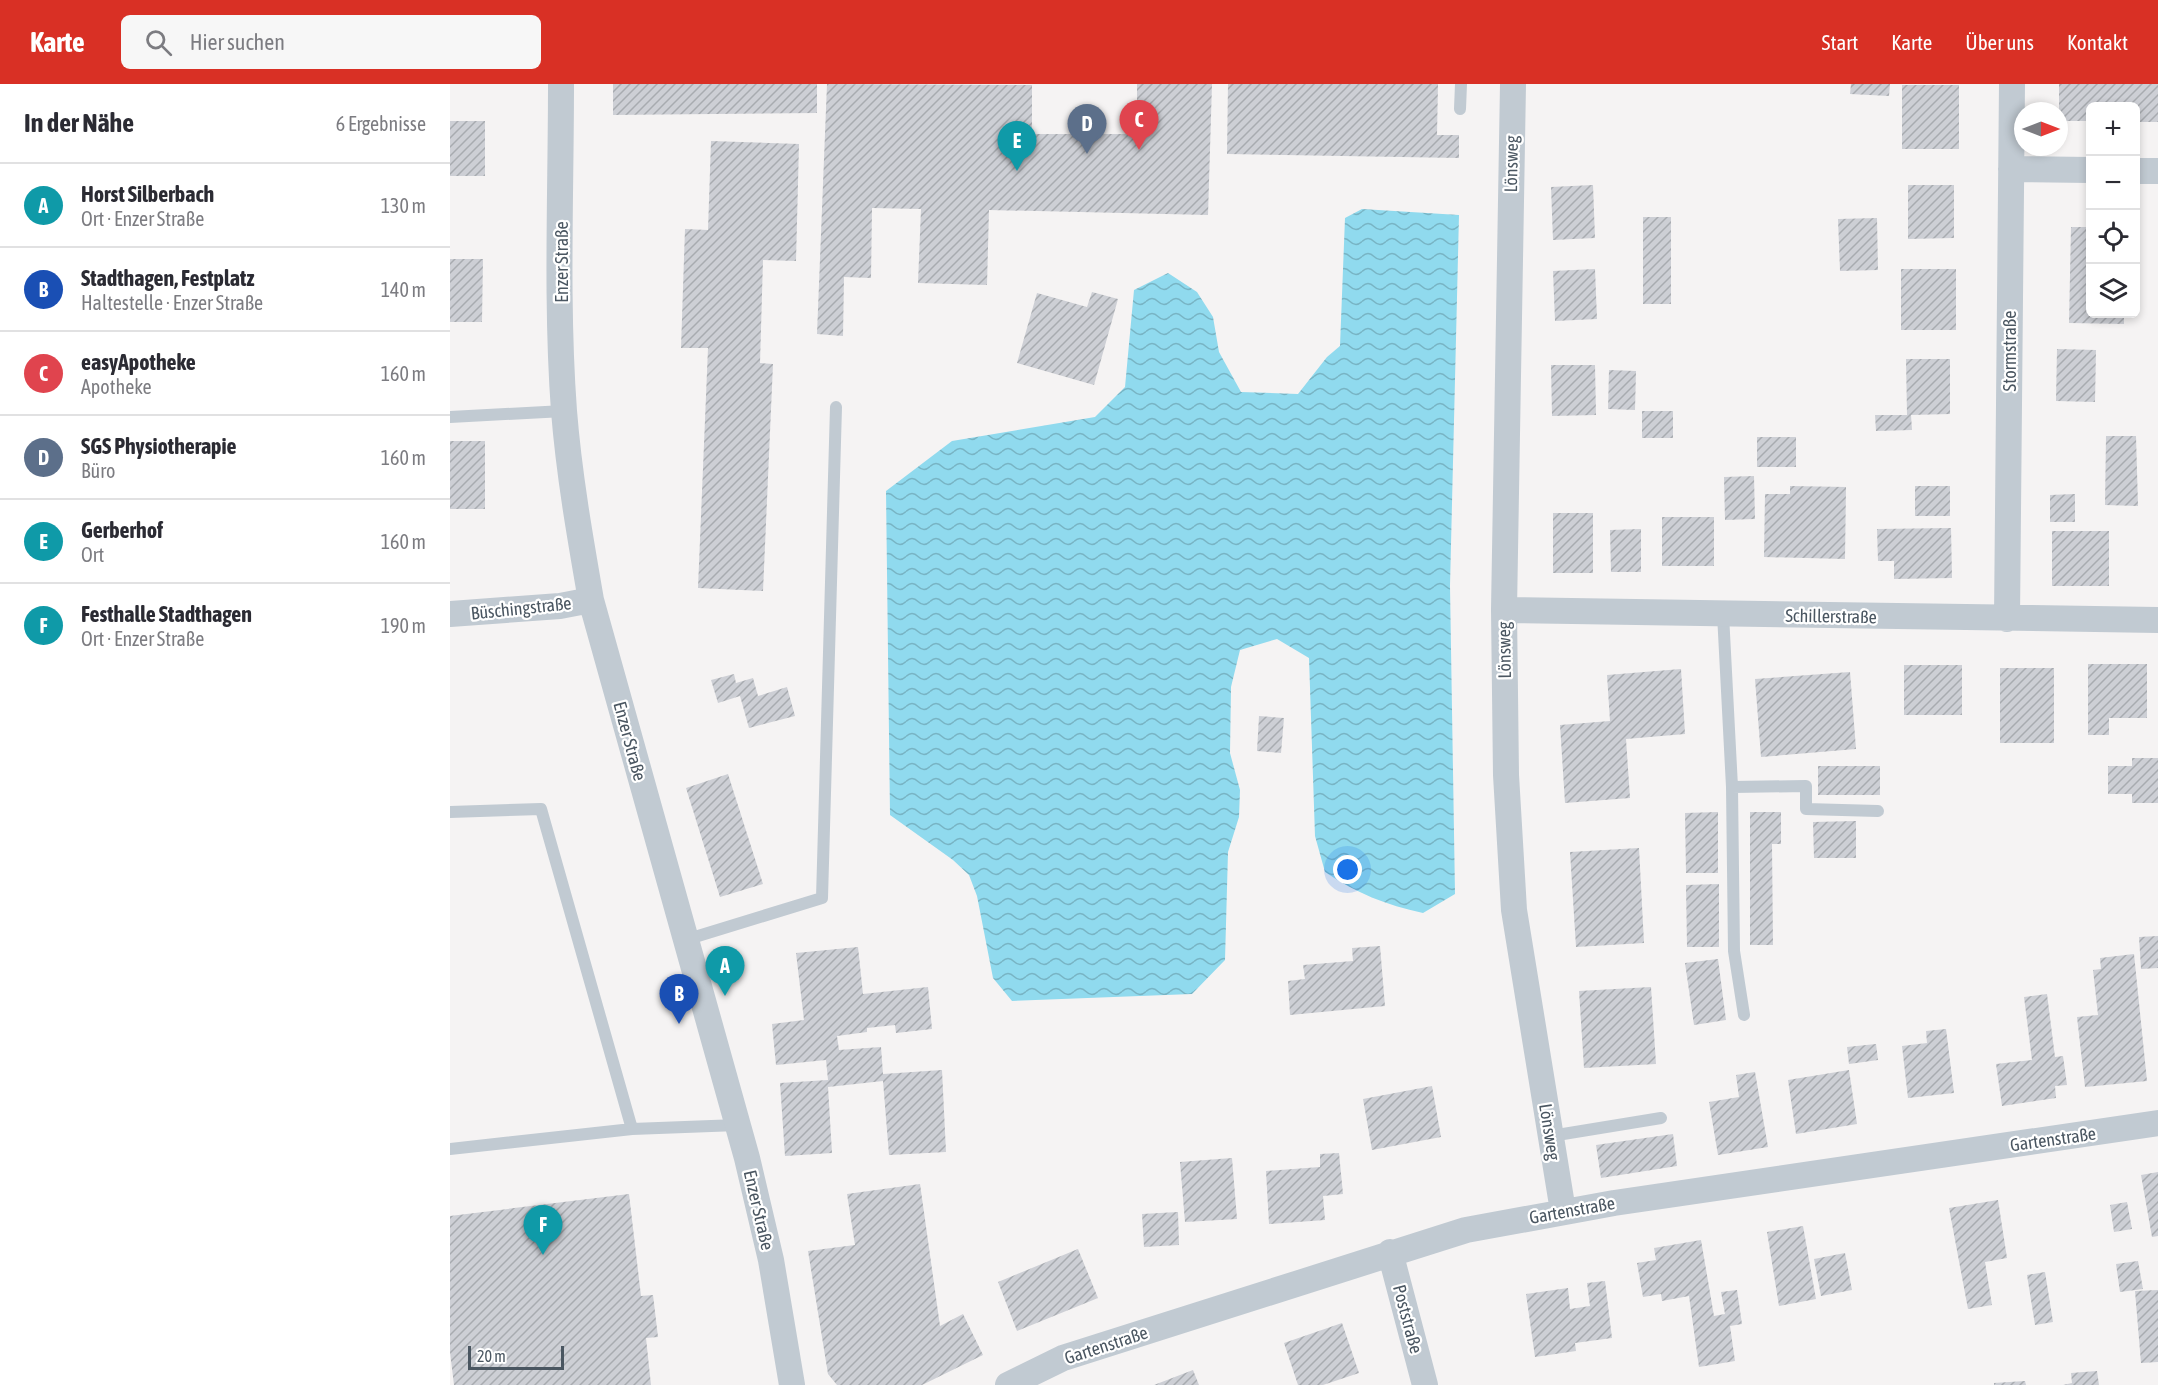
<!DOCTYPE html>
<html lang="de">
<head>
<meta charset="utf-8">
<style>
  :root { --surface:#fff; --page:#f7f7f7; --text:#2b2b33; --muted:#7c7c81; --line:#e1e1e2; --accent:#d93025 }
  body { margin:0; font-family:"Asap Condensed",sans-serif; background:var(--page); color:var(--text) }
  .controls { position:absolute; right:18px; top:18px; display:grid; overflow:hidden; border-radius:9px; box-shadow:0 3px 9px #0003 }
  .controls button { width:54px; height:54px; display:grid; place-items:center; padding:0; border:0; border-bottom:2px solid var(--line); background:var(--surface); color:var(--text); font:30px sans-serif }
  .compass { position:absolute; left:1564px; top:18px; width:54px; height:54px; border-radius:50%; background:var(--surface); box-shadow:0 3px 9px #0003; rotate:90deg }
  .scale { position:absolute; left:18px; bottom:15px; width:96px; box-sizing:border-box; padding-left:6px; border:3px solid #4a5661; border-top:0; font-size:16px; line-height:21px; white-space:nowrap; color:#4a5661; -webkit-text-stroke:4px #fff; paint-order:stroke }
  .you { position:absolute; left:898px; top:786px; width:21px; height:21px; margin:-15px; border:4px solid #fff; border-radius:50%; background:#1a73e8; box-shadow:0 0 0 9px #1a73e833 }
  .badge { display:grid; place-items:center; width:39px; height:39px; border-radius:50%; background:var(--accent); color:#fff; font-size:20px; font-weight:700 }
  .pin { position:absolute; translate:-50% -50px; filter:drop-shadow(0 2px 3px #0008) }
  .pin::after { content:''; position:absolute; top:32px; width:21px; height:18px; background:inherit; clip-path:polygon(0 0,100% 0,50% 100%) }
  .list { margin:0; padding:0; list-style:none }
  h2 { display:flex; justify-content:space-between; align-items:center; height:78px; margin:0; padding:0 24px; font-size:26px }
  h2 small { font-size:20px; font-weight:400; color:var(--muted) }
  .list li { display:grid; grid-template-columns:39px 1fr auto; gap:18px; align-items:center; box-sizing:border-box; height:84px; padding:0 24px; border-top:2px solid var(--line) }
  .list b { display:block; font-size:22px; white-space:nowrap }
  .list p { margin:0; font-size:20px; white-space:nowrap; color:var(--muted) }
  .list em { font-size:20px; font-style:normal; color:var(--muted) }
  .icon { flex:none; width:33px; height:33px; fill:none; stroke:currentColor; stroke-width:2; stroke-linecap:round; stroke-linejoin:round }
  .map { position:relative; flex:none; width:1708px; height:1301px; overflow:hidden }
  header { display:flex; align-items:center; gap:36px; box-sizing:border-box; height:84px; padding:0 30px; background:var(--accent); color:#fff }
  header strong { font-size:28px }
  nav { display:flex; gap:33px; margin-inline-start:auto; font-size:21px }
  .search { width:420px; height:54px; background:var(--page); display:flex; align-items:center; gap:15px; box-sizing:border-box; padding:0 21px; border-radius:9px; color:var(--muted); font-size:22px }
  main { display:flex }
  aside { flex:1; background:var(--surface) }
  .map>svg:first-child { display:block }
  .water { fill:url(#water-waves) }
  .building { fill:url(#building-hatch) }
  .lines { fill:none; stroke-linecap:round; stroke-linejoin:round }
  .service { stroke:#c1cad2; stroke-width:12 }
  .minor { stroke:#c1cad2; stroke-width:26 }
  .labels { text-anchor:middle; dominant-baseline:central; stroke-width:4.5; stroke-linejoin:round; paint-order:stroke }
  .street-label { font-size:18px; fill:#4a5661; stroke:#fff }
</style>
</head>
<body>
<header>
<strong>Karte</strong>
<div class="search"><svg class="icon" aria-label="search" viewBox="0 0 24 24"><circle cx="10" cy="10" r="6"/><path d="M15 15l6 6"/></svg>Hier suchen</div>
<nav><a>Start</a><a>Karte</a><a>Über uns</a><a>Kontakt</a></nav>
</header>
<main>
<aside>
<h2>In der Nähe<small>6 Ergebnisse</small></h2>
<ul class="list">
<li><span class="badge" style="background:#0f9aa8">A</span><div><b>Horst Silberbach</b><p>Ort · Enzer Straße</p></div><em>130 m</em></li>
<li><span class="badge" style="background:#1a4fb4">B</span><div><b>Stadthagen, Festplatz</b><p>Haltestelle · Enzer Straße</p></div><em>140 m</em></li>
<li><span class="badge" style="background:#e0444e">C</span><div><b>easyApotheke</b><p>Apotheke</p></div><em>160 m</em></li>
<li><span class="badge" style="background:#5c6f8a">D</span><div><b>SGS Physiotherapie</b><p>Büro</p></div><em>160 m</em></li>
<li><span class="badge" style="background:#0f9aa8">E</span><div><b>Gerberhof</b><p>Ort</p></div><em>160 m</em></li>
<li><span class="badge" style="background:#0f9aa8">F</span><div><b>Festhalle Stadthagen</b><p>Ort · Enzer Straße</p></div><em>190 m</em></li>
</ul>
</aside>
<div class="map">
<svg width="1708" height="1301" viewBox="0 0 1708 1301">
  <defs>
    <pattern id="water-waves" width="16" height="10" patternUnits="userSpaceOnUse" patternTransform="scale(1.5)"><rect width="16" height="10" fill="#90daee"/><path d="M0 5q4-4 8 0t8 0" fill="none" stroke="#78b4c4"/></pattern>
    <pattern id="building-hatch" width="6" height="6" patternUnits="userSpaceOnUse" patternTransform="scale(1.5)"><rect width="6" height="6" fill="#cdcfd5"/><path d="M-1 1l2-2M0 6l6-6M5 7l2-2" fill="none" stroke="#a8abb0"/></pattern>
  </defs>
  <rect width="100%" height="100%" fill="#f5f3f3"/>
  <path class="water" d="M912,125L1009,131L1000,502L1005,810L973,829C936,821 906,809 875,788L865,752L859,574L827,555L790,566L781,603L780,669L790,706L789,733L778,768L775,876L742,910L562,917L543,894L527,812L519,791L503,776L440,731L436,407L502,357L645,333L675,303L684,206L718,189L747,208L763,233L769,268L791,308L848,310L877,273L890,262L895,134Z"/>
  <path class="building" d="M163,0H367V29L163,31Z
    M377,0L582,1V50H687V0H762L758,131L539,126L537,201L468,199L471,125L422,124L421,194L394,193L393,252L367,250Z
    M778,0H988L987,51H1009V74L777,70Z
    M1401,0H1440L1439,12L1400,10Z
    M1609,0H1708V38H1686V22H1640V37H1609Z
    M1452,1H1509V65H1452Z
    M0,37H35V92H0Z
    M261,57L349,60L346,177L313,176L310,279L323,280L313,507L248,504L258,264H231L235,145L258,146Z
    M1143,101L1145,154L1103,156L1101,103Z
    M1458,101H1504V154L1458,155Z
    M1193,133H1221V220H1193Z
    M1427,134L1428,186L1390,187L1388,135Z
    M1621,143H1640V230H1674V240L1619,239Z
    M0,175H33L32,238H0Z
    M1145,185L1147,235L1105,237L1103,187Z
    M1451,185H1506V246H1451Z
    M642,208L668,215L644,301L567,279L587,209L637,223Z
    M1607,265L1646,266L1645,318L1606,317Z
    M1456,275H1500V330L1461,331L1462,346L1426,347L1425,331H1457Z
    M1101,281H1145L1146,331L1102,332Z
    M1159,286L1186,287L1185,326L1158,325Z
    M1192,327H1223V354H1192Z
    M1656,352H1686L1688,422L1655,421Z
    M1307,353H1346V383H1307Z
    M0,357H35V425H0Z
    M1304,392L1305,435L1275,436L1274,393Z
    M1340,402L1396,403L1395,475L1314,473L1315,410H1340Z
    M1465,402H1500V432H1465Z
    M1625,410V438H1600V411Z
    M1103,429H1143V489H1103Z
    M1212,433H1264V482H1212Z
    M1501,444L1502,494L1444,495V477H1428L1427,445Z
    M1191,445V488H1161L1160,446Z
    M1602,447H1659V502H1602Z
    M1638,580H1697V634H1659V651H1638Z
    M1454,581H1512V631H1454Z
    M1550,584H1604V659H1550Z
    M1231,585L1235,650L1176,655L1180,714L1115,719L1110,641L1160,637L1157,591Z
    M1400,588L1406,665L1311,673L1305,595Z
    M284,590L286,599L303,594L308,612L337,603L345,632L299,644L290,612L268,619L261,596Z
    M809,632L834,634L831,669L807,667Z
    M1682,674H1708V719H1682V710H1658V682H1682Z
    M1368,682H1430V711H1368Z
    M278,690L313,800L270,813L236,704Z
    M1268,728V789H1236L1235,729Z
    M1300,728H1331V760H1322L1323,861H1300Z
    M1406,737V774H1364L1363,738Z
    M1189,764L1194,859L1126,863L1120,768Z
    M1269,800V863H1237L1236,801Z
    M1708,852V884L1691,885L1689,853Z
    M930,862L935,922L840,931L838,897L855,895L853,881L903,877L902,864Z
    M408,863L413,910L478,903L482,945L446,949L445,941L417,944V948L387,952L389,966L431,963L433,990L492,986L496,1068L439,1071L433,997L378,1003L382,1069L335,1072L330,999L378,996L376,976L326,981L322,940L354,936L346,869Z
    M1684,870L1697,997L1635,1003L1627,933L1648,931L1643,886L1651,885L1650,874Z
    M1268,875L1276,936L1244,941L1235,879Z
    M1201,903L1206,980L1134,984L1129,907Z
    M1597,910L1605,973L1613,972L1617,1001L1605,1002L1606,1014L1552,1022L1546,980L1582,976L1574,913Z
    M1496,945L1504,1009L1458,1014L1452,962L1477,959L1476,947Z
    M1426,960L1428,976L1399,980L1397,963Z
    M1399,986L1407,1040L1346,1050L1338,996Z
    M1305,988L1318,1063L1268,1071L1259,1018L1289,1013L1286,991Z
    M982,1002L991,1053L922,1066L913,1015Z
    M1223,1050L1227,1082L1151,1094L1146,1061Z
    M889,1069L893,1110L873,1112L875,1136L819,1140L816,1087L870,1083V1070Z
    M782,1074L787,1135L735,1138L730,1078Z
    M1708,1088V1152L1702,1153L1691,1091Z
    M470,1100L490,1242L513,1230L533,1271L472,1301H387L378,1290L358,1167L405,1161L397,1110Z
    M179,1110L191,1212L203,1211L208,1253L196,1254L201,1301H4L0,1268V1132Z
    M1548,1116L1557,1174L1535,1178L1542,1221L1518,1225L1499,1124Z
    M1677,1118L1682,1145L1664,1148L1660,1121Z
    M728,1128L729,1161L694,1163L692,1130Z
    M1353,1142L1366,1215L1329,1222L1317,1148Z
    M1251,1156L1264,1232L1275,1230L1271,1208L1287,1206L1292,1240L1280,1242L1285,1277L1249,1283L1239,1212L1212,1217L1211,1210L1193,1213L1187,1179L1206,1176L1204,1164Z
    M628,1165L648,1214L567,1247L548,1198Z
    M1395,1169L1402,1206L1371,1212L1364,1175Z
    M1688,1177L1693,1205L1670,1208L1666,1180Z
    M1595,1188L1603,1238L1585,1241L1577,1191Z
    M1155,1197L1162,1254L1125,1259L1126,1267L1085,1273L1076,1210L1118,1204L1120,1225L1140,1222L1137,1199Z
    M1708,1206V1278L1691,1279L1685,1207Z
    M892,1239L909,1289L873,1301H848L834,1259Z
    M743,1286L749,1301H704Z
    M1647,1287L1649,1301H1613L1622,1299L1621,1289Z
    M1575,1297L1576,1301H1544V1299Z"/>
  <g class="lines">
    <path class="service" d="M1010,25L1011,0
      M0,333L114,327
      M1273,530L1282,703L1284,867L1294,931
      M1282,703L1356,702V725L1428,727
      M0,728L91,725L182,1045
      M235,856L372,814L386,323
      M1101,1052L1211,1034
      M0,1065L182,1045L288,1041"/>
    <path class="minor" d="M111,0C111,109 106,219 114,327C119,390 130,453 141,516L297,1074L321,1176L342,1301
      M1063,0L1054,526L1056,691L1064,826L1113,1127
      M1561,85L1640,86
      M1686,87H1708
      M1054,526L1708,536
      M0,530L110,522L141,516
      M1557,535L1562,0
      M940,1168L975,1301
      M558,1301L613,1274L1016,1146L1164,1119L1708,1039"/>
  </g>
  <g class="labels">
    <g class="street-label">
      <text transform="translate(1061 80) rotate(-89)">Lönsweg</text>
      <text transform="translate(111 178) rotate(-90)">Enzer Straße</text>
      <text transform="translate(1559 267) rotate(-90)">Stormstraße</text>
      <text transform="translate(71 524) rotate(-6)">Büschingstraße</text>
      <text transform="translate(1381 532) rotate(1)">Schillerstraße</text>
      <text transform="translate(1054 566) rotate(-91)">Lönsweg</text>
      <text transform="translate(180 657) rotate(75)">Enzer Straße</text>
      <text transform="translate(1100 1048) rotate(81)">Lönsweg</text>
      <text transform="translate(1603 1055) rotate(-8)">Gartenstraße</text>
      <text transform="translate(309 1126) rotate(77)">Enzer Straße</text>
      <text transform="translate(1122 1126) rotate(-10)">Gartenstraße</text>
      <text transform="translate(958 1235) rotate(75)">Poststraße</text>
      <text transform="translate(656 1261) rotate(-18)">Gartenstraße</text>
    </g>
  </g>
</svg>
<div class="controls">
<button>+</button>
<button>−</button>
<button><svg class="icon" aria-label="locate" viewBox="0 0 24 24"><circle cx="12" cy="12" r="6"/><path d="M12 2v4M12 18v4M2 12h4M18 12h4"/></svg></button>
<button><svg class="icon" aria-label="layers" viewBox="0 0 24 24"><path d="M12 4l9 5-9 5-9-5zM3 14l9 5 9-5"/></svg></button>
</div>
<svg class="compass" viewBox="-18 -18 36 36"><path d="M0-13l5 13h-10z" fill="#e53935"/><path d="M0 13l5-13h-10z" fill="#7c7c81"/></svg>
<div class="scale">20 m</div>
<div class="you"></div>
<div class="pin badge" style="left:275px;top:912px;background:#0f9aa8">A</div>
<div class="pin badge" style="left:229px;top:940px;background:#1a4fb4">B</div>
<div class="pin badge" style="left:689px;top:66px;background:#e0444e">C</div>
<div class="pin badge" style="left:637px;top:70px;background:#5c6f8a">D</div>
<div class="pin badge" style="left:567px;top:87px;background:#0f9aa8">E</div>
<div class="pin badge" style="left:93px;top:1171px;background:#0f9aa8">F</div>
</div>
</main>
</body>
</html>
